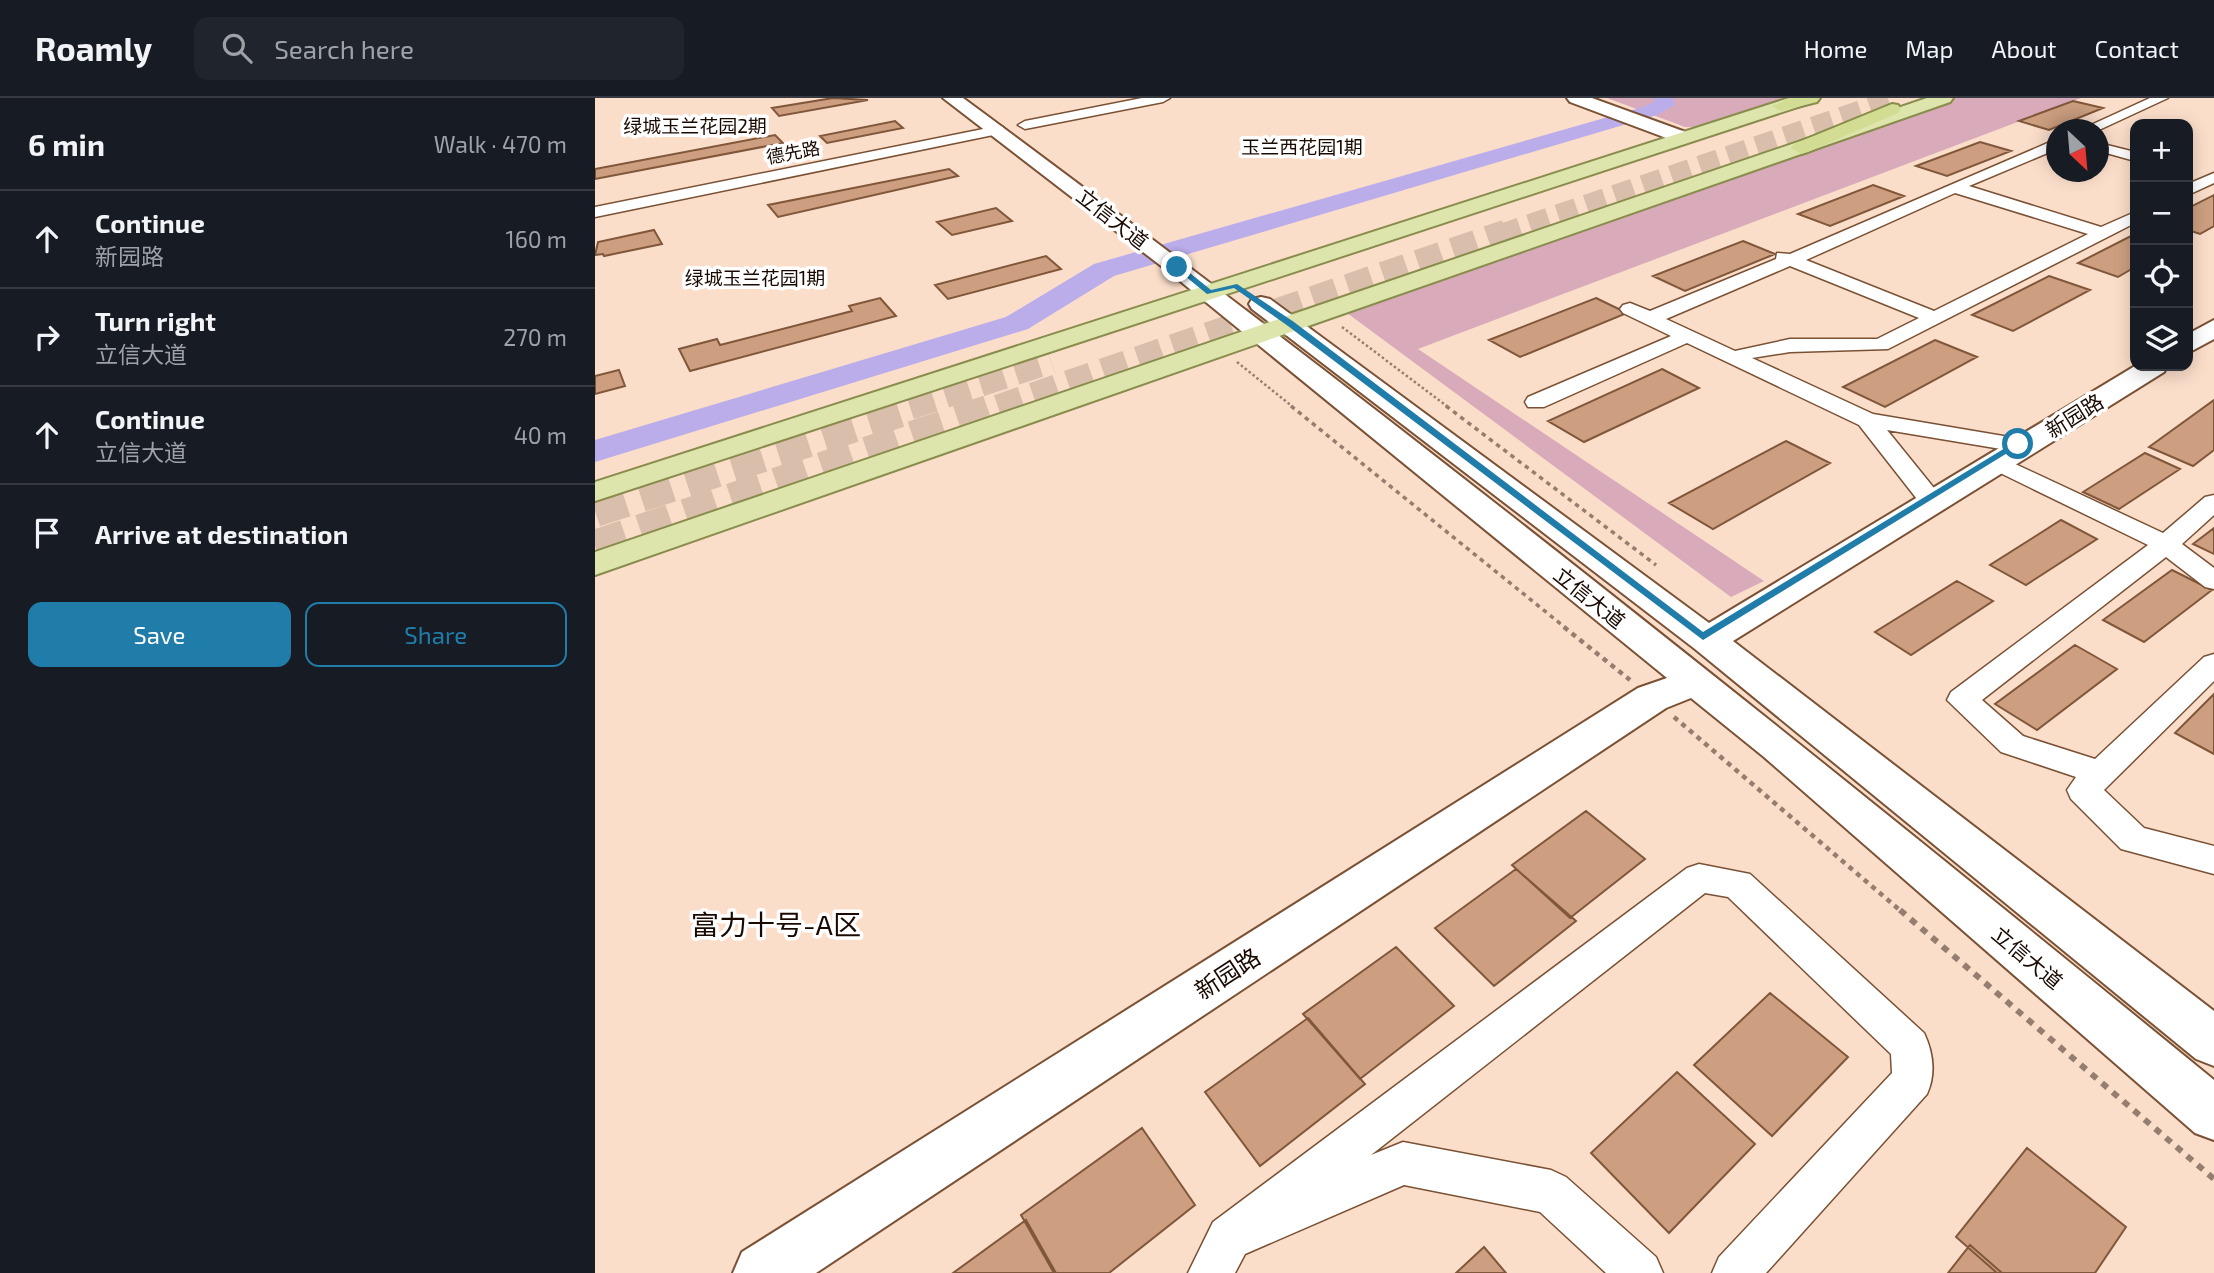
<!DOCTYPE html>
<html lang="en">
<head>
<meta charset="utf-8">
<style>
  :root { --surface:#171b24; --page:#20242c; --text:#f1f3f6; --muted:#9ea1a6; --line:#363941; --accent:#207daa }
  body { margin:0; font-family:"Exo 2","Noto Sans SC",sans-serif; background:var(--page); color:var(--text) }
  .controls { position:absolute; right:21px; top:21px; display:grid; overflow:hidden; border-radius:14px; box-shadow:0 4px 18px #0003 }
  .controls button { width:63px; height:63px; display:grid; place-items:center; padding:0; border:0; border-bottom:2px solid var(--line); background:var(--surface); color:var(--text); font:35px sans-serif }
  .compass { position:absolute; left:1451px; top:21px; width:63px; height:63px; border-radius:50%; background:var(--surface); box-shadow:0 4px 18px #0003; rotate:154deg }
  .stop { position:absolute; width:21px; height:21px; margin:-16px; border:5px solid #207daa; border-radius:50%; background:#fff }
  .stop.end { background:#207daa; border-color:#fff; box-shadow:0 2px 7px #0008 }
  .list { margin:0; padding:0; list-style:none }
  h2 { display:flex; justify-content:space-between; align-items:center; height:91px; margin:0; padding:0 28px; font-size:30px }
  h2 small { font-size:23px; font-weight:400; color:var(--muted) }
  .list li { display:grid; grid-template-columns:46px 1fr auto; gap:21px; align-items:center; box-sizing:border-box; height:98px; padding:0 28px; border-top:2px solid var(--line) }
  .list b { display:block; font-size:26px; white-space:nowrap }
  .list p { margin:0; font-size:23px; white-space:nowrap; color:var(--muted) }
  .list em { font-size:23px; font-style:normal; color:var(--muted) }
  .actions { display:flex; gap:14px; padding:21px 28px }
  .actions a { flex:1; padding:16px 0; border:2px solid var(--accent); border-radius:14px; text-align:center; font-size:24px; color:var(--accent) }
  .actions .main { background:var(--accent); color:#fff }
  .icon { flex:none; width:38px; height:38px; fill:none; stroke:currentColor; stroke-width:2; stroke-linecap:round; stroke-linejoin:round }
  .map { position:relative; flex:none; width:1619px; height:1175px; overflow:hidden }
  header { display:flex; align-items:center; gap:42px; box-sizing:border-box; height:98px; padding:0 35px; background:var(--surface); border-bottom:2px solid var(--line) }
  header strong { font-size:33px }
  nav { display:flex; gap:38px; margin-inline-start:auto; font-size:24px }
  .search { width:490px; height:63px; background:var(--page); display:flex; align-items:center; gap:18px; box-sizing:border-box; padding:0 24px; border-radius:14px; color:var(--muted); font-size:26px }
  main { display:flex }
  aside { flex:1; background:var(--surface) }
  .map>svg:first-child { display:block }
  .green { fill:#d8aaba }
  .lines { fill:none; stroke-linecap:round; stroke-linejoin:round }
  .river { fill:#bbacea; fill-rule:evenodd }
  .building { fill:#cd9f80; stroke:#80573a; stroke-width:2 }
  .trunk-tunnel-far2 { stroke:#d9beac; stroke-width:20; stroke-dasharray:20 10; stroke-linecap:butt }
  .trunk-tunnel-far1 { stroke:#d9beac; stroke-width:25; stroke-dasharray:25 12; stroke-linecap:butt }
  .trunk-tunnel { stroke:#d9beac; stroke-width:32; stroke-dasharray:32 16; stroke-linecap:butt }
  .minor-casing { stroke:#7a5134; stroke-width:3 }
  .tertiary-casing { stroke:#7a5134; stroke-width:4 }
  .primary-casing { stroke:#898c4d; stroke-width:4 }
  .trunk-casing { stroke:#898c4d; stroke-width:4 }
  .path-far3 { stroke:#957e6f; stroke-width:2.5; stroke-dasharray:2.5 2.5; stroke-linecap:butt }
  .path-far2 { stroke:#957e6f; stroke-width:3.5; stroke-dasharray:4.5 4.5; stroke-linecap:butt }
  .path-far1 { stroke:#957e6f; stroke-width:4.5; stroke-dasharray:5 5; stroke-linecap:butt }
  .path { stroke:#957e6f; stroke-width:6; stroke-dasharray:7 7; stroke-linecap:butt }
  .minor { fill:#fff; fill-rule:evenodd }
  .tertiary { fill:#fff; fill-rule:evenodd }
  .primary { fill:#dde5ad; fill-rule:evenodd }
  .trunk { fill:#d2dc92; fill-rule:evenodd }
  .route { fill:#207daa }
  .labels { text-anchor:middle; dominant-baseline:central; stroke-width:7; stroke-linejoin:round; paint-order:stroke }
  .far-street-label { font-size:18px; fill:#190901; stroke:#fff }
  .far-neighbourhood-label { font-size:19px; fill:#190901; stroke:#fff }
  .street-label { font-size:21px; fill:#190901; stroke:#fff }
  .near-street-label { font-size:24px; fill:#190901; stroke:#fff }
  .near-neighbourhood-label { font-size:28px; fill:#190901; stroke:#fff }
</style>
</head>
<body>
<header>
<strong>Roamly</strong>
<div class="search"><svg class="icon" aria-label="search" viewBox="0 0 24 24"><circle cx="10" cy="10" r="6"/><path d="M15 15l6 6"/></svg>Search here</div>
<nav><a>Home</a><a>Map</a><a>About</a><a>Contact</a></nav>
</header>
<main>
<aside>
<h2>6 min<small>Walk · 470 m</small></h2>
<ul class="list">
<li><svg class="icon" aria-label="ahead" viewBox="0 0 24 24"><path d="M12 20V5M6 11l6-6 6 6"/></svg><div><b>Continue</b><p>新园路</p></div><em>160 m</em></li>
<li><svg class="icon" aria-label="right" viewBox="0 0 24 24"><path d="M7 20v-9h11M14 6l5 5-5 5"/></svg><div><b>Turn right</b><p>立信大道</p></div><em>270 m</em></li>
<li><svg class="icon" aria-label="ahead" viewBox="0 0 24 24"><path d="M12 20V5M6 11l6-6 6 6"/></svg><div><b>Continue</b><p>立信大道</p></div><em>40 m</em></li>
<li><svg class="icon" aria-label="arrive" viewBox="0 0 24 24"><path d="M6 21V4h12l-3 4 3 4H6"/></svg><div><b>Arrive at destination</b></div></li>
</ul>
<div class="actions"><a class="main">Save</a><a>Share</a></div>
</aside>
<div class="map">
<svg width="1619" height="1175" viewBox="0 0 1619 1175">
  <rect width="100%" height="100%" fill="#fbdeca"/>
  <path class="green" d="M1012,0H1197L1104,29H1090Z
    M1352,0H1486L823,251L1169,483L1136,499L748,212Z"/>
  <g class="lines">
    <path class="river" d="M1058,0H1078L1080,7L1062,17L519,178L433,231L0,364V342L411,219L499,166L1048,9L1059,4Z"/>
  </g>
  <path class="building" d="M238,0L273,2L184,18L177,10Z
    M1478,3L1508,10L1454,32L1424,23Z
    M300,23L308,30L232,45L225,38Z
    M180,37L188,45L0,81V71Z
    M1385,44L1416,53L1352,78L1321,68Z
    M354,71L363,78L183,119L173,107Z
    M1278,87L1309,98L1235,128L1203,116Z
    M1619,97V128L1605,136L1593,132V110Z
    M401,110L417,123L357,137L342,124Z
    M59,132L67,146L9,158L8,156L0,157L3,144Z
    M1540,136V169L1523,179L1483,165Z
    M1148,143L1180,156L1090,193L1058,178Z
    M451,158L466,171L353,201L340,187Z
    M1454,178L1495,192L1418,233L1377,217Z
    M285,200L301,218L95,273L84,251L122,241L125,247L257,213L254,208Z
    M1001,200L1032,215L925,259L894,242Z
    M1340,242L1382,259L1290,309L1248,289Z
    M1067,271L1104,290L989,344L953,323Z
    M24,272L30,288L0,296V278Z
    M1619,302V352L1598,368L1554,349Z
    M1191,343L1235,365L1118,431L1074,405Z
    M1550,355L1585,371L1524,411L1488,394Z
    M1466,422L1502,441L1431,487L1395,467Z
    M1619,430V456L1598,446Z
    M1577,472L1617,492L1549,544L1508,522Z
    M1362,483L1398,503L1316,557L1280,534Z
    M1480,547L1522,571L1442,632L1400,606Z
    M1619,596V656L1580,635Z
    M991,713L1050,761L975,820L917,767Z
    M921,771L981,823L899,888L840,830Z
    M801,849L859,908L765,981L708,916Z
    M1175,895L1253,959L1177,1038L1099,967Z
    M713,920L770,986L665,1068L610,994Z
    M1082,974L1160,1046L1074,1135L996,1055Z
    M547,1030L600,1107L514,1175H459L426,1117Z
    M1432,1050L1531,1129L1500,1175H1402L1361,1139Z
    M431,1122L461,1175H358Z
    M1375,1147L1407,1175H1353Z
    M889,1149L911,1175H861Z"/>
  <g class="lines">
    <path class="trunk-tunnel-far2" d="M906,136L1302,0"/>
    <path class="trunk-tunnel-far1" d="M315,309L456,263
      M403,309L911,134"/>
    <path class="trunk-tunnel" d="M0,413L321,308
      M0,448L408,308"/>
    <defs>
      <path id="minor" d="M547,0H575L568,4L430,31L423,27L430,23Z
        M1555,0H1573L1504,32H1485Z
        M403,28L408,29V35L0,119V109Z
        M1462,41V51L1374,88L1506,129L1540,114V125L1293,251L1195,254L1157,260L1278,316L1438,343L1442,348L1438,353L1430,355L1292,332L1347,400L1350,405L1347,410H1329L1264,327L1092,245L949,309H933L930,304L933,299L1076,238L1028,215L1025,211L1028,207L1035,205L1055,213L1181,161L1182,155L1195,156ZM1360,95L1493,136L1339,213L1211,162ZM1195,168L1324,220L1282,241H1195L1140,253L1071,221Z
        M1504,45L1540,54V63L1504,53Z
        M1619,75V85L1593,97V86Z
        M1403,358L1568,435L1610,399L1619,397V417L1587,446L1619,470V491L1610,489L1571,459L1387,602L1428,638L1500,661L1609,559L1619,556V583L1509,692L1549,730L1619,748V776L1526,751L1476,701L1472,692L1481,679L1406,654L1352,602L1356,594L1553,447L1395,370L1391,365L1395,360Z
        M1104,766L1155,776L1329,935C1338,954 1341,976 1332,996L1171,1175H1117L1124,1159L1297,975L1296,956L1133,799L1110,795L776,1057L808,1044L956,1072L971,1079L1061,1159L1068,1175H1011L945,1114L809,1087L650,1156L640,1175H593L618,1124L1092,770Z"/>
      <path id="tertiary" d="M348,0H368C795,315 1208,646 1619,982V1042L1600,1035L1169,659L1096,600L1071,610L221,1175H138L147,1154L1043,590L1072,580L574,174Z
        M972,0H997L1096,36L1098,40L1089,46L1082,44L975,4Z
        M666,199L675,201L1114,525L1540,268H1572L1569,274L1138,543L1619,913V968L1601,961L1100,551L657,211L654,206L657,201Z
        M1619,222V241L1593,255V236Z"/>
      <path id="primary" d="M1194,0H1221L1218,4L0,403V384Z
        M1332,0H1358L1355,4L0,477V454Z"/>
      <path id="trunk" d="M1196,0H1225L1222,4L1186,13L1177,8Z
        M1297,6L1303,7L1306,11L1303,15L1213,54L1206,56L1196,50L1199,46Z"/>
    </defs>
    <use href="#minor" class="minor-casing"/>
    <use href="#tertiary" class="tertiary-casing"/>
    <use href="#primary" class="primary-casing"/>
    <use href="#trunk" class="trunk-casing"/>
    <path class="path-far3" d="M747,229L853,309
      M642,264L698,309"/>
    <path class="path-far2" d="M696,308L972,531
      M851,308L1061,467"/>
    <path class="path-far1" d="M969,529L1035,582
      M1079,619L1307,814"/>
    <path class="path" d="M1305,812L1619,1081"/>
    <use href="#minor" class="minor"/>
    <use href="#tertiary" class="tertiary"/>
    <use href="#primary" class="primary"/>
    <use href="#trunk" class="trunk"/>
  </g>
  <path class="route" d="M585,167L616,192L642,186L699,224L1108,534L1420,344L1427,346L1108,542L693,228L639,190L612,196L579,169Z"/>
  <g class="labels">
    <g class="far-street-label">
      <text transform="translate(198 54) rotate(-11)">德先路</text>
    </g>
    <g class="far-neighbourhood-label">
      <text x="100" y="27">绿城玉兰花园2期</text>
      <text x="707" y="48">玉兰西花园1期</text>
      <text x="160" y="179">绿城玉兰花园1期</text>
    </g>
    <g class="street-label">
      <text transform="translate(518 120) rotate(38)">立信大道</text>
      <text transform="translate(1479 317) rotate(-32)">新园路</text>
      <text transform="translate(995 499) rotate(39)">立信大道</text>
      <text transform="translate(1433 859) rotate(40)">立信大道</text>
    </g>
    <g class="near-street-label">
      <text transform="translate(632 875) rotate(-33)">新园路</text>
    </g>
    <g class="near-neighbourhood-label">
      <text x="181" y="826">富力十号-A区</text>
    </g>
  </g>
</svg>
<div class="controls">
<button>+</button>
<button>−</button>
<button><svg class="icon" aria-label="locate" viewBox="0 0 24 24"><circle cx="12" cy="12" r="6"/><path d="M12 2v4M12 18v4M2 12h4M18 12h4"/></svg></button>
<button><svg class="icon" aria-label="layers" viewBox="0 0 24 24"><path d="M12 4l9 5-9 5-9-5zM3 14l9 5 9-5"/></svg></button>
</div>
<svg class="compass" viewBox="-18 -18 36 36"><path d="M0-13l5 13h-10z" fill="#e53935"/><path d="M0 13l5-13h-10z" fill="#9ea1a6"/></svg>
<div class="stop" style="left:1423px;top:346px"></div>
<div class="stop end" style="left:582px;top:169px"></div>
</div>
</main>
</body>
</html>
